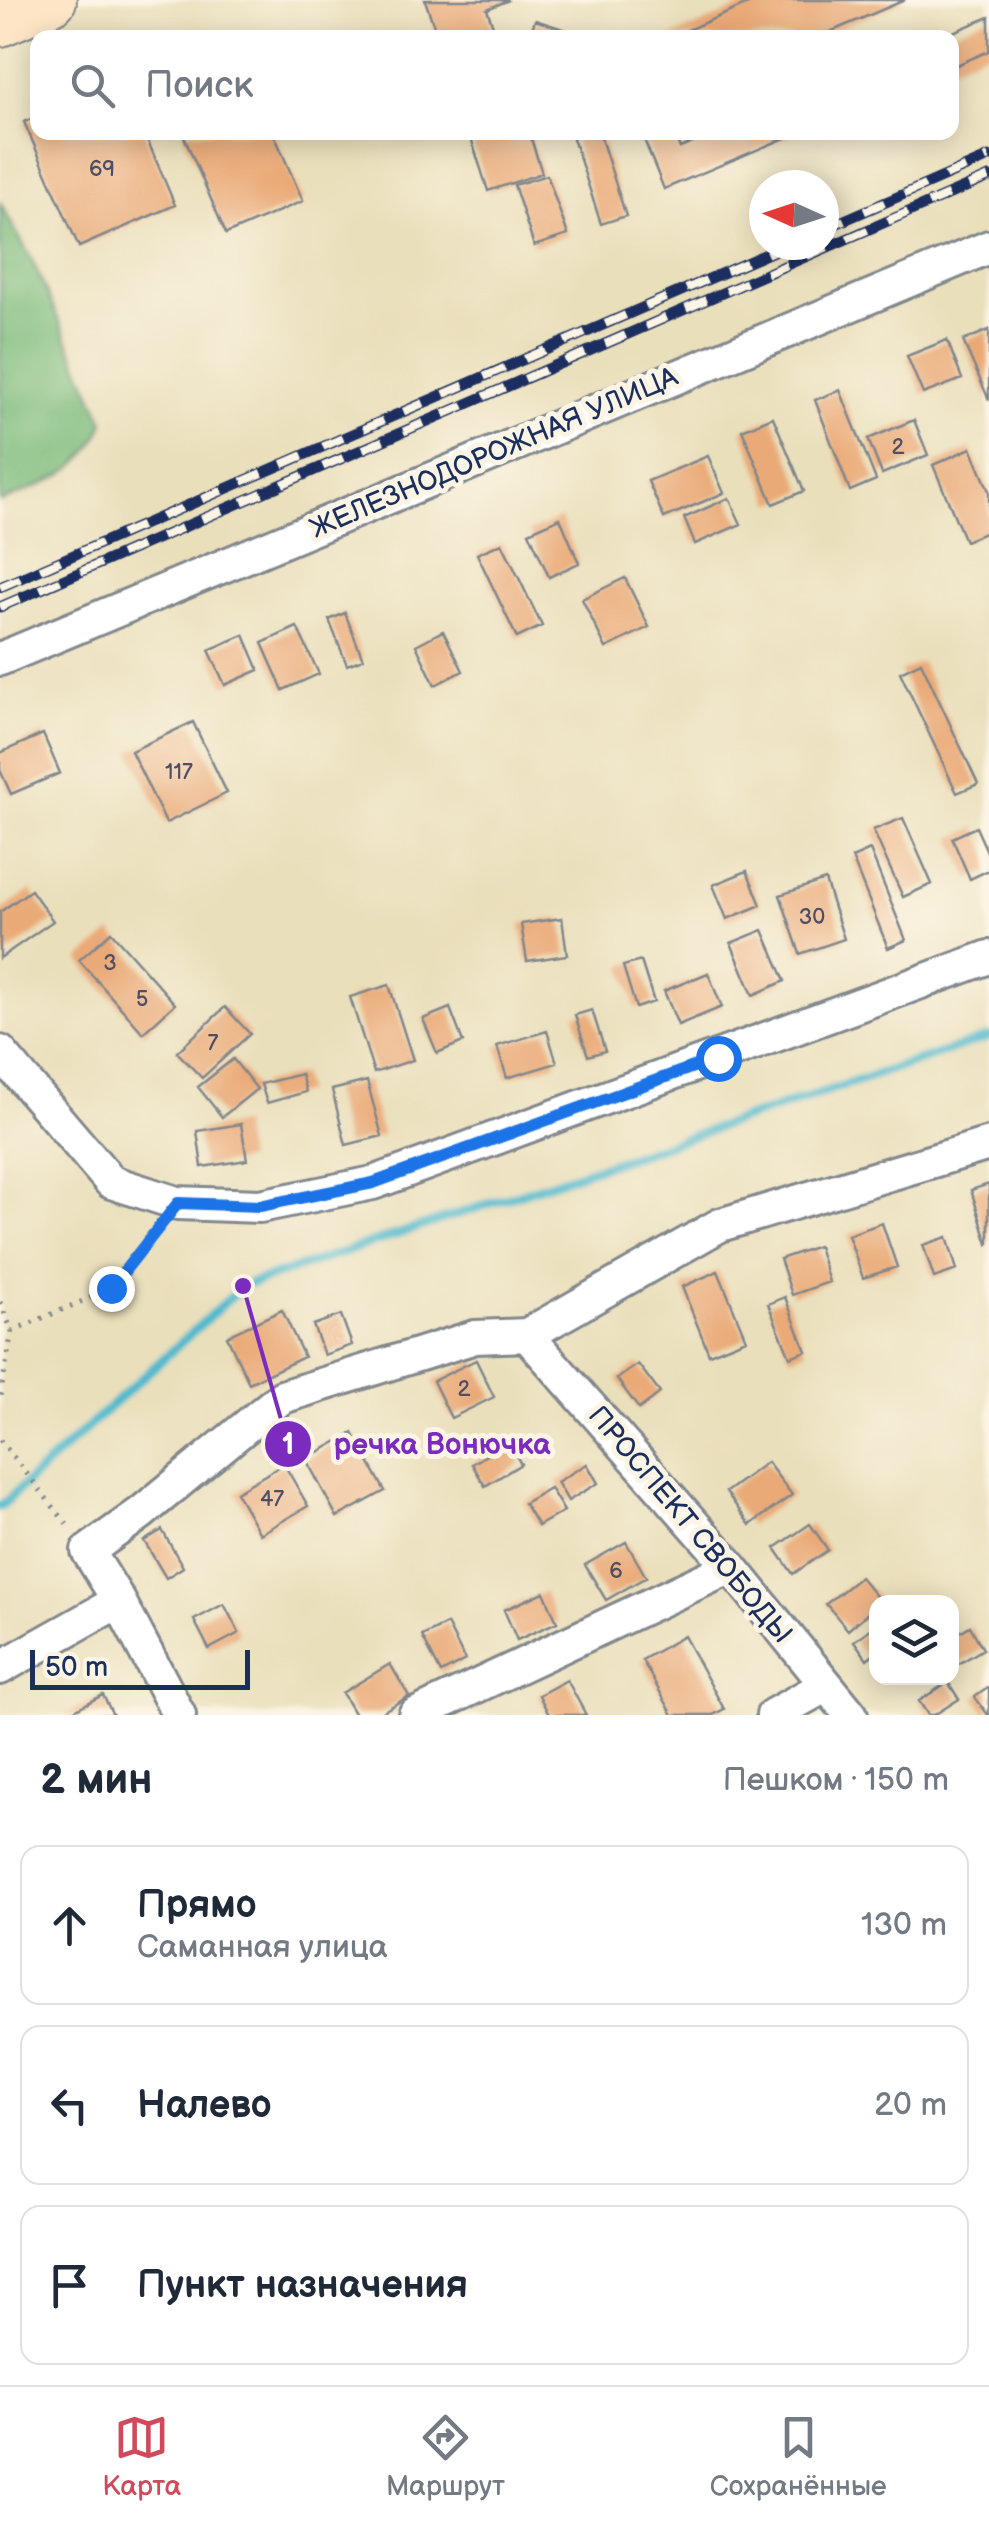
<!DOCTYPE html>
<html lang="ru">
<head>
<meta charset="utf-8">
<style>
  :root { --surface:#fff; --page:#f2f2f3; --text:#1f2937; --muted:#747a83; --line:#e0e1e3; --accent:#d1495b }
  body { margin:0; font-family:"Balsamiq Sans",sans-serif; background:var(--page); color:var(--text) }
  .controls { position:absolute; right:30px; bottom:30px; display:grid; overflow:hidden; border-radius:20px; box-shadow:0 5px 25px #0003 }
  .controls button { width:90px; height:90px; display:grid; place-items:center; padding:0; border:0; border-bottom:2px solid var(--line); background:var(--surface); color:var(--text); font:50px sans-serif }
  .compass { position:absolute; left:749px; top:170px; width:90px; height:90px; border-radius:50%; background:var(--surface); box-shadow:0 5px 25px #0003; rotate:273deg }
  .scale { position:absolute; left:30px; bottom:25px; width:220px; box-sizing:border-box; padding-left:10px; border:5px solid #1b2f5e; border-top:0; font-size:28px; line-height:35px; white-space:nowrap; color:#1b2f5e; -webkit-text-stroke:8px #fcf5e5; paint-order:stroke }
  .stop { position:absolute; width:30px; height:30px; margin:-22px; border:8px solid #1a73e8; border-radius:50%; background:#fff }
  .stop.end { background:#1a73e8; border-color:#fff; box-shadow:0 2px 10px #0008 }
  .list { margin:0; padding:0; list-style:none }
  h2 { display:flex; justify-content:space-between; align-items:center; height:130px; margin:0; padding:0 40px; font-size:42px }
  h2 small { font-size:32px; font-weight:400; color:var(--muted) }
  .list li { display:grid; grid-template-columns:65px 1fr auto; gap:30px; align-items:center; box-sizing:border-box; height:160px; margin:0 20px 20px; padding:0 20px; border:2px solid var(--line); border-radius:20px }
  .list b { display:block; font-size:38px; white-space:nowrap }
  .list p { margin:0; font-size:32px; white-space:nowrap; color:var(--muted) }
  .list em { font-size:32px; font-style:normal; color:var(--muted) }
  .icon { flex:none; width:55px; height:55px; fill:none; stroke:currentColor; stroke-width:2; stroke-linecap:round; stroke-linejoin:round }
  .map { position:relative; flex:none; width:989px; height:1715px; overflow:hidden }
  .search { position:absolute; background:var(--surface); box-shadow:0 5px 25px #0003; left:30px; right:30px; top:30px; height:110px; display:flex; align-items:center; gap:25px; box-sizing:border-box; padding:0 35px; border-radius:20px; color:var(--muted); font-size:38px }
  .sheet { height:670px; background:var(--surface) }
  nav { display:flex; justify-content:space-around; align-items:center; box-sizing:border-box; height:140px; border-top:2px solid var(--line); background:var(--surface); font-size:28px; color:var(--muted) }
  nav a { display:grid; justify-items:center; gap:5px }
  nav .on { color:var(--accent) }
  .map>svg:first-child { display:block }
  .forest { fill:#7cbb7b; stroke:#4c756c; stroke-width:2.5 }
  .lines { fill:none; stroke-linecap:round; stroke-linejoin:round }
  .stream { stroke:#50b9cd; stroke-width:9 }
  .building { fill:#eaaa78 }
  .street-casing { stroke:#82878c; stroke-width:38 }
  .secondary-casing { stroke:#82878c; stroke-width:52 }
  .path { stroke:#82878c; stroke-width:5; stroke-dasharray:2.5 8; stroke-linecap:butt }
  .street { stroke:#fff; stroke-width:32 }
  .secondary { stroke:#fde5c5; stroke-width:48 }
  .rail-casing { stroke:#1b2f5e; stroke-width:11 }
  .rail { stroke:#fcf5e5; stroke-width:8; stroke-dasharray:22; stroke-linecap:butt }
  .route { stroke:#1a73e8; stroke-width:12 }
  .labels { text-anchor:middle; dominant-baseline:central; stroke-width:10; stroke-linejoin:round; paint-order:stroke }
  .number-label { font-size:22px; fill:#4f4e64 }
  .street-label { font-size:28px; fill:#1b2f5e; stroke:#fcf5e5 }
  .leader { fill:none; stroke:#7b2cbf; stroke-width:4 }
  .callout-dot { fill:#7b2cbf; stroke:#fcf5e5; stroke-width:4 }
  .mark-label { font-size:30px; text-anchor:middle; font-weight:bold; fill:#fff }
  .callout-label { font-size:30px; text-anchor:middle; font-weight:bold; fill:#7b2cbf; stroke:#fcf5e5; stroke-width:10; stroke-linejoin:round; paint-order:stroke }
</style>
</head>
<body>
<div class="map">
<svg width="989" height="1715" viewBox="0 0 989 1715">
  <rect width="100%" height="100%" fill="#fcf5e5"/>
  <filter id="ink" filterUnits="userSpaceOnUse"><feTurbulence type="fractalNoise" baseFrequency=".01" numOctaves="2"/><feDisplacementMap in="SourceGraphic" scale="20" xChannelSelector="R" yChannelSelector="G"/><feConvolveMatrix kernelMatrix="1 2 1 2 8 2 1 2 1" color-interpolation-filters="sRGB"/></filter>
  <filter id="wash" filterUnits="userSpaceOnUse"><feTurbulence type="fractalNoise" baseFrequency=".0048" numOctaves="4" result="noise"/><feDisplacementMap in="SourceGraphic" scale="40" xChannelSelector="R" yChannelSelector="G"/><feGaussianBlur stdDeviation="2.25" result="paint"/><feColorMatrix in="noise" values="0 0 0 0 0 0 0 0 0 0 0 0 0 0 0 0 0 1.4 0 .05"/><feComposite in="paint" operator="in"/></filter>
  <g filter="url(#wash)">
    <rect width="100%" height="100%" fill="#eadfbb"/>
    <path class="forest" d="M0,203L32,260L104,422C84,475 48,481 0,502Z"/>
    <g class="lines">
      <path class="stream" d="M0,1507L243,1286L989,1037"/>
    </g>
    <g id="blocks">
      <path class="building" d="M425,0H509L487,9L497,38H438Z
        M757,0H905L816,38H669Z
        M989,17V51L952,67V38L941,37Z
        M535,20L588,37V38H529Z
        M38,116V132H144L175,205L79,247L24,122Z
        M182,132H273L303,201L226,234Z
        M469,132H529L542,173L488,191Z
        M571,132H599L626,216L601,224Z
        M641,132H673L680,148L716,133H797L664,189Z
        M547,175L568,235L534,246L514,185Z
        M989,330V400L963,341Z
        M947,340L962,379L923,394L907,356Z
        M840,390L876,480L850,491L815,400Z
        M773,417L804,491L773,504L742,430Z
        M914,420L928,455L882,474L868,439Z
        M971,448L989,491V531L965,541L933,465Z
        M708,456L724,493L664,518L648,481Z
        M729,498L741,524L695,544L684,518Z
        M560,518L579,563L549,577L529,532Z
        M502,543L542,626L517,638L477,554Z
        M625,578L649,627L606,648L582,599Z
        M345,613L363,659L347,665L329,620Z
        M297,627L319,674L283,690L262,643Z
        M443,631L463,671L435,685L416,645Z
        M244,635L259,670L225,685L209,650Z
        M921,662L978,784L957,793L900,672Z
        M193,722L227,793L166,823L131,751Z
        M43,734L60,773L11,794L0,770V753Z
        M903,818L932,884L903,897L873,830Z
        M976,827L989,856V870L970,879L952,838Z
        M870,850L906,940L888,948L852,858Z
        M747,871L761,905L727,919L713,885Z
        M825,880L844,939L800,954L780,895Z
        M31,890L53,921L0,958V912Z
        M562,918L567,955L527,961L521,924Z
        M763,930L785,981L753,995L731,943Z
        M111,932L175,1004L143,1033L79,960Z
        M641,961L654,1002L636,1008L623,966Z
        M708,973L722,1007L678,1025L664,991Z
        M389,985L413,1060L374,1073L350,997Z
        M225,1007L250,1034L202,1078L177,1052Z
        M450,1008L463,1042L437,1053L423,1019Z
        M592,1010L605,1051L588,1056L575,1015Z
        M547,1031L557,1063L507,1078L497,1046Z
        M233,1059L257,1089L222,1117L198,1087Z
        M301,1074L306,1092L267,1103L261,1084Z
        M367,1081L382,1136L346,1145L332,1090Z
        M241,1124L247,1160L202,1167L197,1131Z
        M989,1184V1243L988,1244L971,1190Z
        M882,1223L897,1267L863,1278L848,1235Z
        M947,1237L957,1270L934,1278L923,1245Z
        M818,1246L829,1282L792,1295L780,1259Z
        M718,1271L746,1339L709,1354L682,1287Z
        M785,1297L806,1351L790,1357L768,1304Z
        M282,1310L304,1357L249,1383L227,1336Z
        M341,1315L352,1345L324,1355L313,1325Z
        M476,1360L494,1397L451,1418L433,1381Z
        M638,1364L660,1393L639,1409L617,1379Z
        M353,1433L385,1491L337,1517L306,1459Z
        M508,1442L521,1464L485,1486L472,1464Z
        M767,1462L792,1495L750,1525L726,1492Z
        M284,1464L308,1506L260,1534L236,1492Z
        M587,1464L598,1483L568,1501L557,1482Z
        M550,1488L564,1511L538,1526L524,1503Z
        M810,1524L828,1550L793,1574L775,1548Z
        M162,1530L183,1567L166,1578L144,1541Z
        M626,1542L646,1577L606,1600L585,1565Z
        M860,1577L881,1602H876V1606L848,1630L826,1604Z
        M544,1592L557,1622L517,1640L504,1610Z
        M224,1604L239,1633L209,1649L194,1620Z
        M447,1624L465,1660L441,1673L422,1636Z
        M876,1625V1652L867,1659L854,1641Z
        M970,1626L983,1649L952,1668V1637Z
        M684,1636L724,1709L713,1715H673L642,1660Z
        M390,1664L409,1696L377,1715H355L342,1693Z
        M567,1680L586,1715H549L539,1695Z
        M948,1682L959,1699L934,1715H928L919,1701Z
        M989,1687V1715H988L975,1697Z
        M103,1695L113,1715H65Z"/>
    </g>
  </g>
  <g filter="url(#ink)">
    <use href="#blocks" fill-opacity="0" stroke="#82878c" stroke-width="2.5"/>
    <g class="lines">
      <defs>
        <path id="street" d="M0,659L989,247
          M0,1052L111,1182L177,1203L260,1206L373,1183L989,957
          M527,1335L731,1567L851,1715
          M119,1601L179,1715
          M0,1668L119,1601L88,1551L141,1513L282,1397L475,1337L527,1335L720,1225L989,1144
          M415,1715L731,1567
          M773,1715L825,1686"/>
        <path id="secondary" d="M0,22L52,0"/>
      </defs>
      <use href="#street" class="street-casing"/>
      <use href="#secondary" class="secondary-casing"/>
      <path class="path" d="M0,1302L12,1331L0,1397
        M12,1331L111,1289L157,1230
        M0,1440L71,1529"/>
      <use href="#street" class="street"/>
      <use href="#secondary" class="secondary"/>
      <defs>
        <path id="rail" d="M824,229L989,157
          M0,587L787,245
          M0,607L989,177"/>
      </defs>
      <use href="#rail" class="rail-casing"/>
      <use href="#rail" class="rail"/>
    </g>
  </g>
  <g class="lines" filter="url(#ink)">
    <path class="route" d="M111,1288L178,1203L260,1206L373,1183L718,1058"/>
  </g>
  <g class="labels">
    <g class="number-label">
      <text x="102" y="169">69</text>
      <text x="898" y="447">2</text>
      <text x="179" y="772">117</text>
      <text x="812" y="917">30</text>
      <text x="110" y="963">3</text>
      <text x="142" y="999">5</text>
      <text x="213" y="1043">7</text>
      <text x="464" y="1389">2</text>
      <text x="272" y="1499">47</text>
      <text x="616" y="1571">6</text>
    </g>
    <g class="street-label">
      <text transform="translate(494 453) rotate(-23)">ЖЕЛЕЗНОДОРОЖНАЯ УЛИЦА</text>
      <text transform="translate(690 1525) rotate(50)">ПРОСПЕКТ СВОБОДЫ</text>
    </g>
  </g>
  <path class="leader" d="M243 1286L288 1444"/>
  <g class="callout-dot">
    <circle cx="243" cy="1286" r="10"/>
    <circle cx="288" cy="1444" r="25"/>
  </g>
  <g class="mark-label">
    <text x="288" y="1454">1</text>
  </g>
  <g class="callout-label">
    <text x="442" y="1454">речка Вонючка</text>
  </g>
</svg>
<div class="controls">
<button><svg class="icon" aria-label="layers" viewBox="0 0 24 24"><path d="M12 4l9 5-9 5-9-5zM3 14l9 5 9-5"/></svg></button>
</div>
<svg class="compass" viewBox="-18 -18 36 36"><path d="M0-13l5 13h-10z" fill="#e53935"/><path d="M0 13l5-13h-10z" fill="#747a83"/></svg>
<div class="scale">50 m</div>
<div class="stop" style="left:718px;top:1058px"></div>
<div class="stop end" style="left:111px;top:1288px"></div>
<div class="search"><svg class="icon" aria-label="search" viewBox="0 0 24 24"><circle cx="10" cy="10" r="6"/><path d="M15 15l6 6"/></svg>Поиск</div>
</div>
<section class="sheet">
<h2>2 мин<small>Пешком · 150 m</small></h2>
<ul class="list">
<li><svg class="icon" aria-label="ahead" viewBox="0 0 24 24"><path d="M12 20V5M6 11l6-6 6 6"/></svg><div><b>Прямо</b><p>Саманная улица</p></div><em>130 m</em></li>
<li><svg class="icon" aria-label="left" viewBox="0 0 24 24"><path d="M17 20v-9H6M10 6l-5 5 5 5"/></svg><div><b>Налево</b></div><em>20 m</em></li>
<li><svg class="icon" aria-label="arrive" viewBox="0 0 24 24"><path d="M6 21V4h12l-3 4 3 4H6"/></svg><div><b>Пункт назначения</b></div></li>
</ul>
</section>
<nav>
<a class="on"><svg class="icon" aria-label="map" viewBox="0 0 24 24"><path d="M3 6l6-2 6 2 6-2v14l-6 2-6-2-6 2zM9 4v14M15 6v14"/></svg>Карта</a>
<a><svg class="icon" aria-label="directions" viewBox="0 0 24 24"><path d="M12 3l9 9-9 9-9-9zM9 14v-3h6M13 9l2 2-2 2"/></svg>Маршрут</a>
<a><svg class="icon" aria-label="saved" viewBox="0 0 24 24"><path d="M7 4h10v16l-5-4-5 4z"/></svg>Сохранённые</a>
</nav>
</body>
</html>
